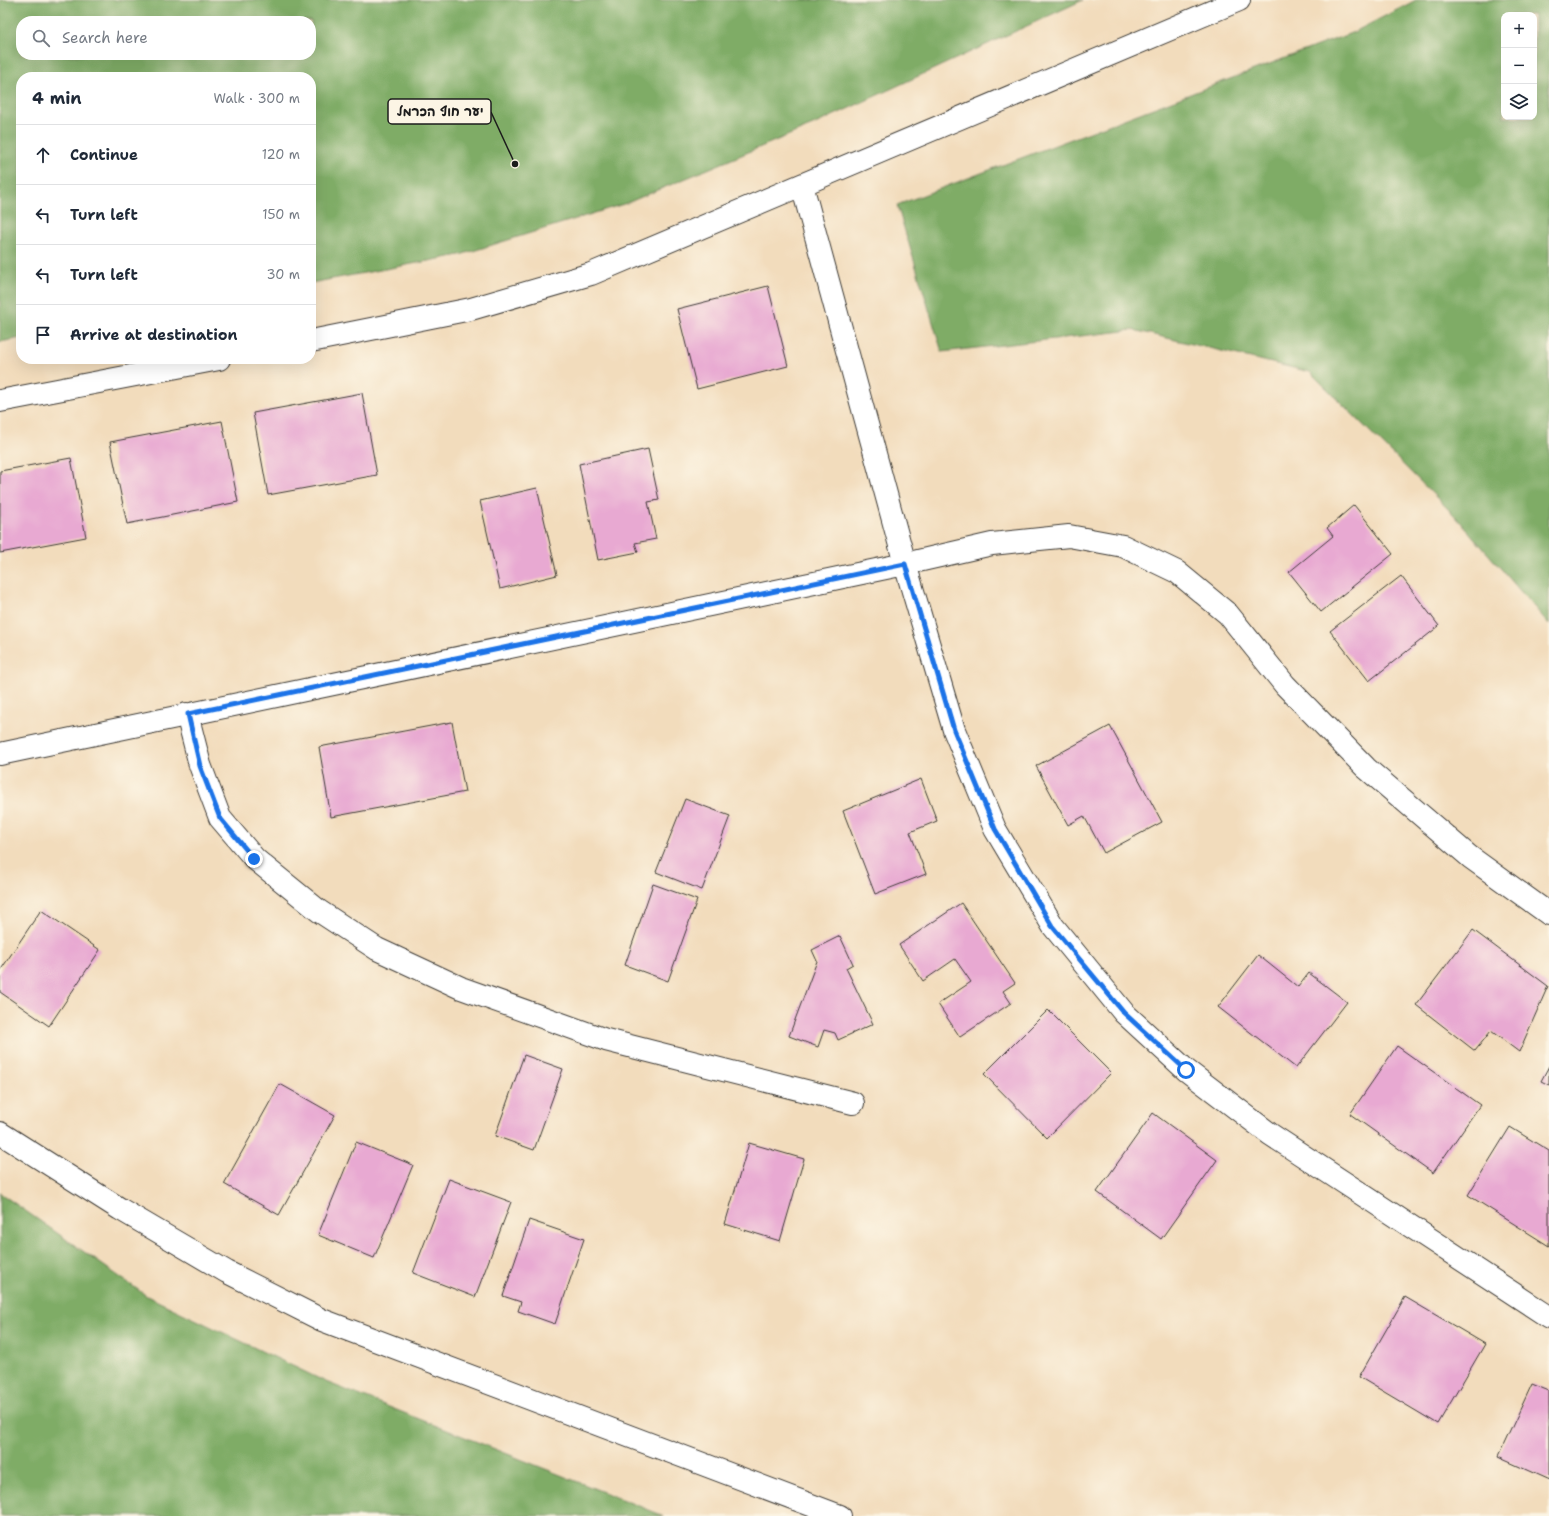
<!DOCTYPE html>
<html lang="en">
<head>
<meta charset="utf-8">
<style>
  :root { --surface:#fff; --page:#f2f2f3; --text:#1f2937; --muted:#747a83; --line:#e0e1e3 }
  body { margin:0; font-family:"Shantell Sans","Playpen Sans Hebrew",sans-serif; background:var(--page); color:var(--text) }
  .controls { position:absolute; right:12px; top:12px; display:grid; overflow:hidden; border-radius:8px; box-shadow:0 4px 16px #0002 }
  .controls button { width:36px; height:36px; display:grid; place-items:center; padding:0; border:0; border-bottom:1px solid var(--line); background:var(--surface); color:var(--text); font:20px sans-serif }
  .stop { position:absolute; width:12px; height:12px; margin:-9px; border:3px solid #1a73e8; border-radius:50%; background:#fff }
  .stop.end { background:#1a73e8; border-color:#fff; box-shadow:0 1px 4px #0008 }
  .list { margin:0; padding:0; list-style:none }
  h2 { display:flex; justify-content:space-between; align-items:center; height:52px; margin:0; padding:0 16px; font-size:17px }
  h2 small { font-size:13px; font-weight:400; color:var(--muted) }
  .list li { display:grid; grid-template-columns:26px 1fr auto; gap:12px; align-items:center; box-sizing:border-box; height:60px; padding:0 16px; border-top:1px solid var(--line) }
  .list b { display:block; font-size:15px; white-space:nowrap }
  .list em { font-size:13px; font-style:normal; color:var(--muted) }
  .icon { flex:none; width:22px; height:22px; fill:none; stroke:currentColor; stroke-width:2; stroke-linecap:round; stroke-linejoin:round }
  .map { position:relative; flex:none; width:1549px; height:1516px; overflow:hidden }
  .search { position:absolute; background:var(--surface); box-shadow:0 4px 16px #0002; left:16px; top:16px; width:300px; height:44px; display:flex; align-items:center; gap:10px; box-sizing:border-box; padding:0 14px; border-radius:16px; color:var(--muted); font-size:15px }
  .panel { position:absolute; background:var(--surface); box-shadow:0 4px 16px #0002; left:16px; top:72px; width:300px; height:292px; border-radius:16px }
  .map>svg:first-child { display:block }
  .forest { fill:#7fac66; stroke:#4e6441; fill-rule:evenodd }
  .building { fill:#e8a9d2 }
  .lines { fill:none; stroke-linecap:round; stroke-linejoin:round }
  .street-casing { stroke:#3c3934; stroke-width:24 }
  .street { stroke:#fff; stroke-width:22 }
  .route { stroke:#1a73e8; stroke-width:5 }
  .leader { fill:none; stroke:#1c1c1c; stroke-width:1.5 }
  .callout-dot { fill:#1c1c1c; stroke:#fcf5e5; stroke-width:1.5 }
  .callout { fill:#fcf5e5; stroke:#1c1c1c; stroke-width:1.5 }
  .callout-label { font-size:13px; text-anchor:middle; font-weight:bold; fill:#1c1c1c }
</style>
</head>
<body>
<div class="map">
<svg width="1549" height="1516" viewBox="0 0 1549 1516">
  <rect width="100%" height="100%" fill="#fcf5e5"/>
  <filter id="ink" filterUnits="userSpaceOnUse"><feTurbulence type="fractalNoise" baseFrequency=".025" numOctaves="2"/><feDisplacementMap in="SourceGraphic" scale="8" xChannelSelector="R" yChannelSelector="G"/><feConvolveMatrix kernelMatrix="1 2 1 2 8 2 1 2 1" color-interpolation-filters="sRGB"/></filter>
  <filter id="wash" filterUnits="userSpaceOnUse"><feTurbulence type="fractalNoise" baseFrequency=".012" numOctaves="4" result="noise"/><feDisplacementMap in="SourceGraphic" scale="16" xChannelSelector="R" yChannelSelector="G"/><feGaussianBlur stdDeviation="0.9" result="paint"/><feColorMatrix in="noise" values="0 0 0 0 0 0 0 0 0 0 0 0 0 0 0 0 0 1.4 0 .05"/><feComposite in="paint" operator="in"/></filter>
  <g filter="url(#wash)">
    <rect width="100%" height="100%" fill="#f2dcbc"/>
    <path class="forest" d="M0,0H1083L813,125L627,203L460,255L311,283V77H21V338L0,342ZM21,21H311V55H21Z
      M1416,0H1549V624L1456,517L1310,372L1133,330L942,352L897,205L1354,32ZM1504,15H1534V117H1504Z
      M0,1193L147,1296L326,1382L664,1516H0Z"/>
    <g id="blocks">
      <path class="building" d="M768,286L788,366L697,389L677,309Z
        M362,393L377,475L268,495L253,413Z
        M222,421L238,502L127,524L110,442Z
        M648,449L659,500L648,502L656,539L635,543L638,552L598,560L579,464Z
        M71,458L86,537L0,553V471Z
        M537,488L557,575L500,589L480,501Z
        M1354,505L1393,554L1321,612L1289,572L1333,536L1327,528Z
        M1401,576L1439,626L1369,681L1330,631Z
        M452,722L465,792L331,817L319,747Z
        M1110,726L1162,822L1104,853L1084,816L1068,825L1036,766Z
        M921,779L937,821L910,832L926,874L875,894L843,811Z
        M685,799L730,816L702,890L656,872Z
        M653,884L697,900L668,981L625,965Z
        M961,903L1015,983L1003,991L1011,1003L960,1037L938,1004L971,982L955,959L923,981L899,945Z
        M41,910L100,950L49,1026L0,992V971Z
        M1473,930L1548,986L1519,1052L1491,1031L1475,1051L1416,1005Z
        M840,936L853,964L846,968L873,1024L838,1040L835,1033L824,1030L818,1047L789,1036L817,961L812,950Z
        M1258,955L1298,987L1309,973L1347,1002L1296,1068L1218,1007Z
        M1048,1010L1111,1073L1047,1138L984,1074Z
        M1397,1046L1480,1105L1433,1173L1350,1114Z
        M524,1055L563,1069L534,1150L495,1136Z
        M1549,1066V1085L1541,1081Z
        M280,1084L335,1115L279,1215L224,1184Z
        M1153,1113L1217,1160L1161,1239L1097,1192Z
        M1510,1127L1549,1151V1246L1468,1195Z
        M356,1142L413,1165L374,1258L318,1235Z
        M749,1143L804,1159L780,1241L725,1224Z
        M449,1179L511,1202L475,1297L413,1273Z
        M529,1220L584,1239L555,1324L518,1311L521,1302L503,1296Z
        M1405,1297L1485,1344L1438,1424L1359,1377Z
        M1532,1384L1549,1391V1480L1498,1457Z"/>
    </g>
  </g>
  <g filter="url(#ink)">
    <use href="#blocks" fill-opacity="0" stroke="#3c3934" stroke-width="1"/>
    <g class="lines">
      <defs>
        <path id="street" d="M802,185L905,564L954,730L995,829L1053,926L1124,1013L1186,1070L1270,1134L1549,1317
          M311,341L471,309L591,274L1239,0
          M0,401L219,359
          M187,714L200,765L220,818L255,859L319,911L377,949L461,988L606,1040L853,1103
          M0,754L905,564L992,544L1069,536L1123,546L1177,572L1228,614L1285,685L1366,768L1470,857L1549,914
          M0,1133L120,1209L227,1272L322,1320L840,1516"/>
      </defs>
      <use href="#street" class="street-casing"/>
      <use href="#street" class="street"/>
    </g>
  </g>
  <g class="lines" filter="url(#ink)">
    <path class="route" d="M254,859L220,818L200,766L188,714L905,564L954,730L995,829L1052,926L1124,1013L1186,1070"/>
  </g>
  <path class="leader" d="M515 164L491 112"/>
  <circle class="callout-dot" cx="515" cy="164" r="4"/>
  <rect class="callout" x="388" y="99" width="103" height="25" rx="4"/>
  <g class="callout-label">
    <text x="440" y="116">יער חוף הכרמל</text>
  </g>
</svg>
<div class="controls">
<button>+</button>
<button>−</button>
<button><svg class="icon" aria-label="layers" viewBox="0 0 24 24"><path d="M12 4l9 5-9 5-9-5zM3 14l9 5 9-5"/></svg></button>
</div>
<div class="stop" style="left:1186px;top:1070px"></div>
<div class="stop end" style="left:254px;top:859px"></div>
<div class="search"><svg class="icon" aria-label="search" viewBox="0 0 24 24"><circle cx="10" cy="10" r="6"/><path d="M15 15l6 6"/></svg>Search here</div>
<section class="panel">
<h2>4 min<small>Walk · 300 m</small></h2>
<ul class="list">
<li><svg class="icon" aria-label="ahead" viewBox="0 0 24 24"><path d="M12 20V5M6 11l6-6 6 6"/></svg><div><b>Continue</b></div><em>120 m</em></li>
<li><svg class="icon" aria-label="left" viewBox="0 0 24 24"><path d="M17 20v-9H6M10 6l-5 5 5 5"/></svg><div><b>Turn left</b></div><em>150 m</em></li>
<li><svg class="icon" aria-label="left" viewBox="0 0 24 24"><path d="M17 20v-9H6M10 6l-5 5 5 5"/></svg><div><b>Turn left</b></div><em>30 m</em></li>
<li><svg class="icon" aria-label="arrive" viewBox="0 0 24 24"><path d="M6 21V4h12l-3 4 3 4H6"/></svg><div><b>Arrive at destination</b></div></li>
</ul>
</section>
</div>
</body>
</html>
